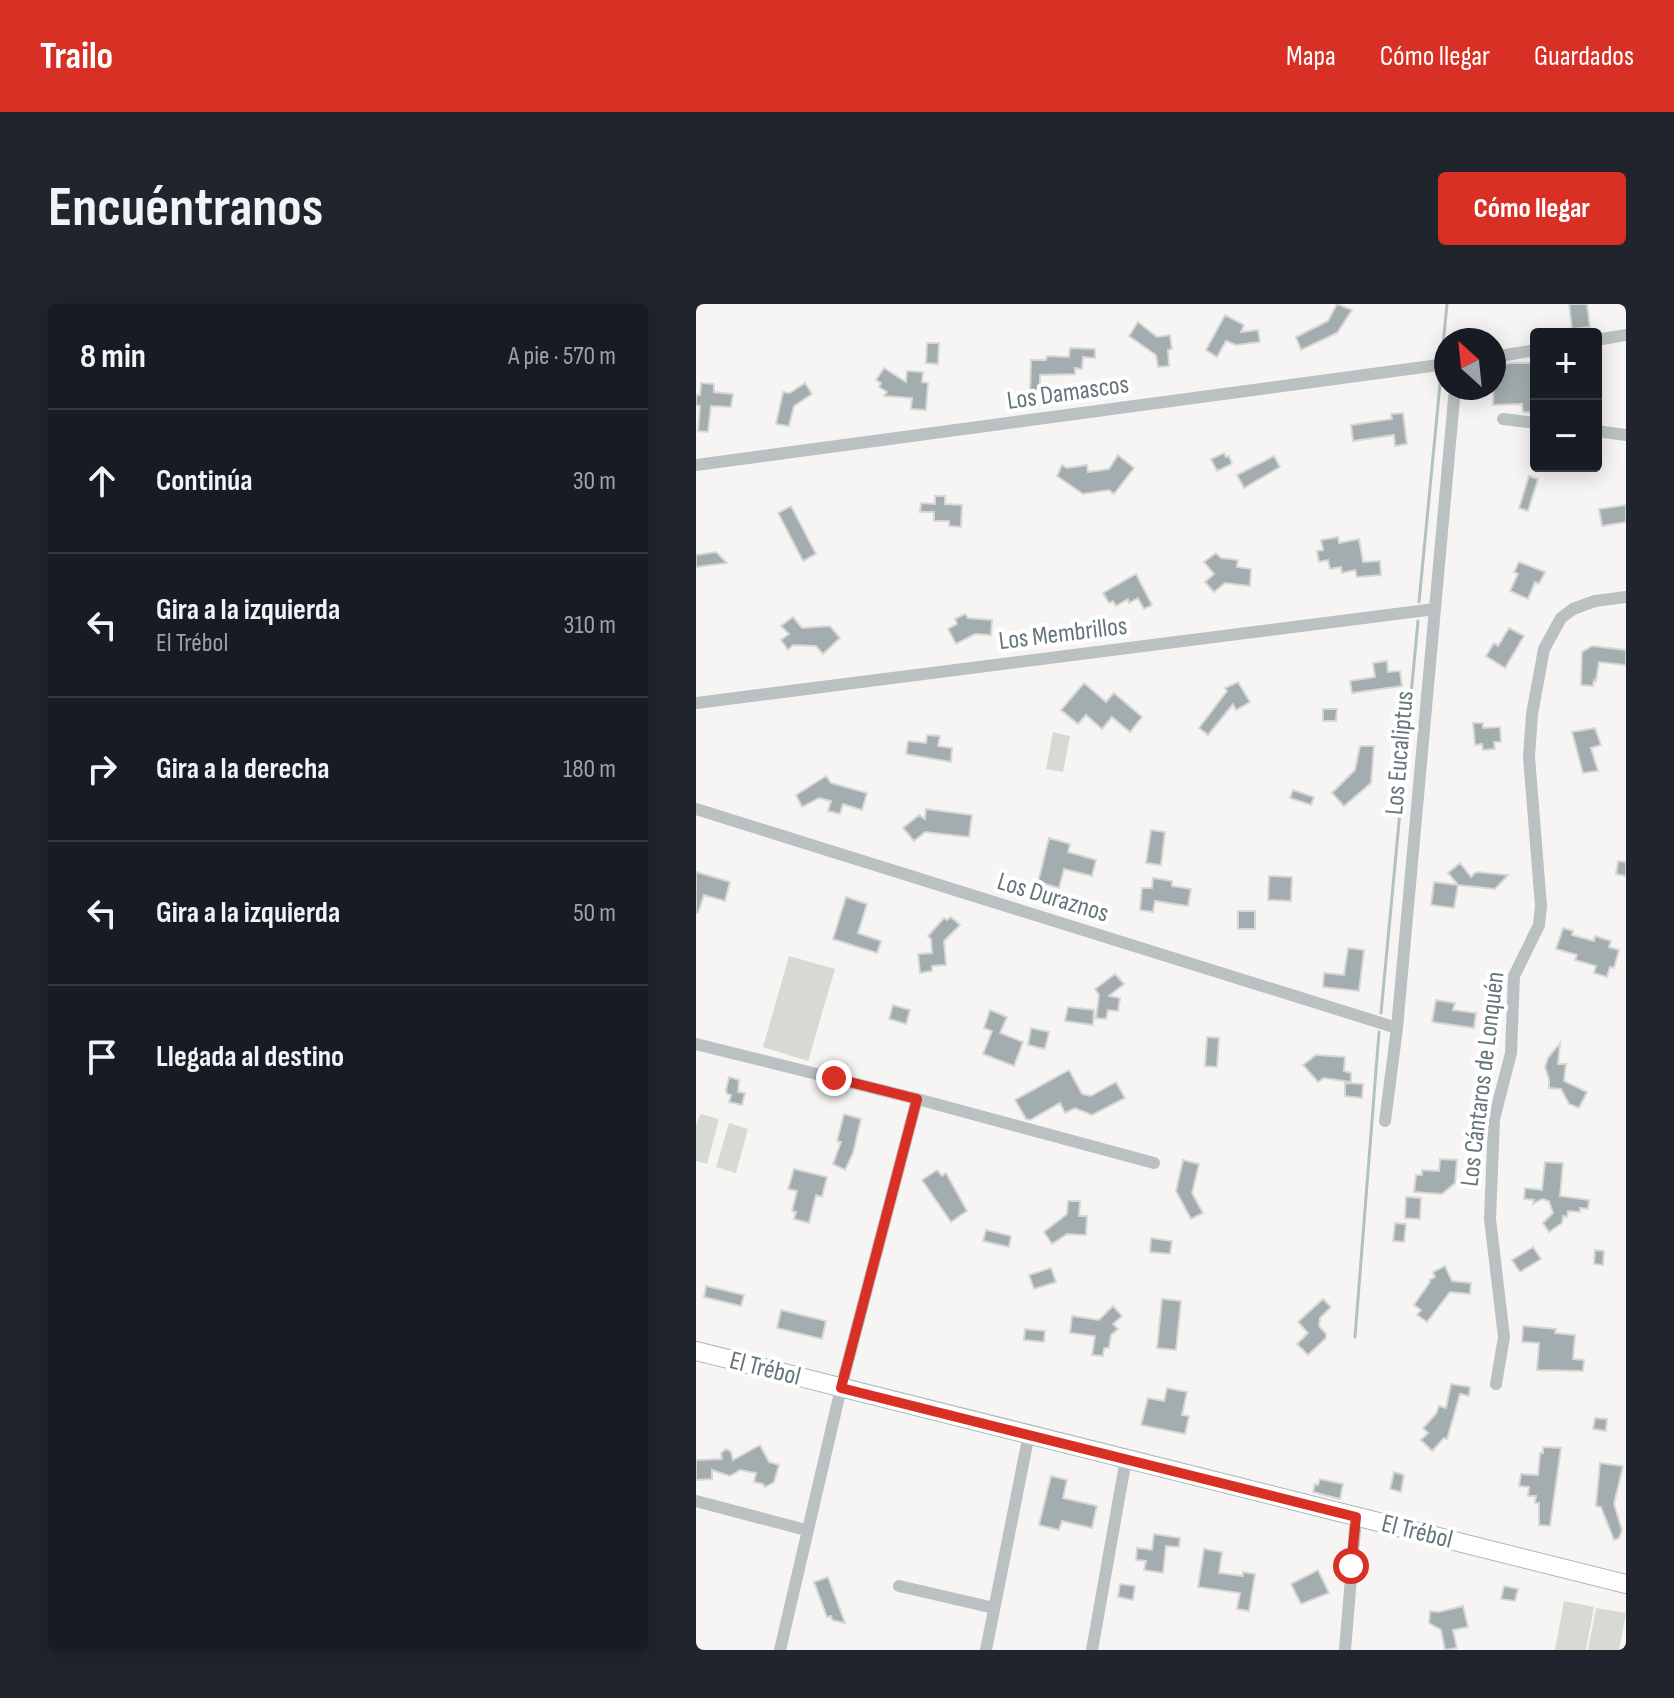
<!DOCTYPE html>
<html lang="es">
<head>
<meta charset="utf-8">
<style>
  :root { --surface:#171b24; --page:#20242c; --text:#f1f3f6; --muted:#9ea1a6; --line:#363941; --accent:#d93025 }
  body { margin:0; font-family:"Sofia Sans Condensed",sans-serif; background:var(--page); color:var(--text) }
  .controls { position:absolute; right:24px; top:24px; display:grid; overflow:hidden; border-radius:8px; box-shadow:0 4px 20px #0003 }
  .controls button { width:72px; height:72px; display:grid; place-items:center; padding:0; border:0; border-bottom:2px solid var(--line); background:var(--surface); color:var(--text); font:40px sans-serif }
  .compass { position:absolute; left:738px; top:24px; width:72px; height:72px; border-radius:50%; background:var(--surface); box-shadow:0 4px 20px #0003; rotate:333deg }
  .stop { position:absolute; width:24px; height:24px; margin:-18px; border:6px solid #d93025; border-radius:50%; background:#fff }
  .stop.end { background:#d93025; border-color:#fff; box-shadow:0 2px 8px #0008 }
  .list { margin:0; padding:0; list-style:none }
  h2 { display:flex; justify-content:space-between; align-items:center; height:104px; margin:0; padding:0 32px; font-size:34px }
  h2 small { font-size:26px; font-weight:400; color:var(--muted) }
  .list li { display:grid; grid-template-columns:52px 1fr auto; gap:24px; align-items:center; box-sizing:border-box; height:144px; padding:0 32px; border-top:2px solid var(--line) }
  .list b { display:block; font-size:30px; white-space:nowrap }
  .list p { margin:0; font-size:26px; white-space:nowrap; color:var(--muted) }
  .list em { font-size:26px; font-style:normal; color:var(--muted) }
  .icon { flex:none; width:44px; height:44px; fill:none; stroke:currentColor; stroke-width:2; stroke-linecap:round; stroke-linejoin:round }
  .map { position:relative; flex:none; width:930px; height:1346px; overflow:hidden; border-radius:8px }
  header { display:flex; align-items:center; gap:48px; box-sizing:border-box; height:112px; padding:0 40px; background:var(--accent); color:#fff }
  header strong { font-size:38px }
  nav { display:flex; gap:44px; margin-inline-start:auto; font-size:28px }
  .intro { display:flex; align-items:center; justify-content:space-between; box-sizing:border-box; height:192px; padding:0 48px }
  h1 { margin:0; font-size:56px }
  .button { padding:20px 36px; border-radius:8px; background:var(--accent); color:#fff; font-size:28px; font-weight:700 }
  main { display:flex; gap:48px; padding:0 48px }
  aside { flex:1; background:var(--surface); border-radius:8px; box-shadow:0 4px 20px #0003 }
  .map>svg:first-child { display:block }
  .green { fill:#d7dad3 }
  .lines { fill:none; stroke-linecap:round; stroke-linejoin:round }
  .stream { stroke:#b3c1c2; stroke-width:3 }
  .building { fill:#a3adaf; stroke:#d7d7d5; stroke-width:2 }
  .secondary-casing { stroke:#adb5b7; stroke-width:20 }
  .street { stroke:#bbc0c2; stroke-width:12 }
  .secondary { stroke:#fff; stroke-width:18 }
  .route { stroke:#d93025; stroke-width:10 }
  .labels { text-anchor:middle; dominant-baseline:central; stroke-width:8; stroke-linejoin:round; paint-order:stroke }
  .street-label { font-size:26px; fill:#64767b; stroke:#fff }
</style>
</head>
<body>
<header>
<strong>Trailo</strong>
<nav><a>Mapa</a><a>Cómo llegar</a><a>Guardados</a></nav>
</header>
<div class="intro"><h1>Encuéntranos</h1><a class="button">Cómo llegar</a></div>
<main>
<aside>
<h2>8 min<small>A pie · 570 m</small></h2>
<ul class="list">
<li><svg class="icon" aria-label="ahead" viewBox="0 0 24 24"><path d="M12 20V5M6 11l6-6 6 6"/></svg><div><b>Continúa</b></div><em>30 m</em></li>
<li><svg class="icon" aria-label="left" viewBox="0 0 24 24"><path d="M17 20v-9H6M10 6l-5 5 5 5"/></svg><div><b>Gira a la izquierda</b><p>El Trébol</p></div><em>310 m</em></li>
<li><svg class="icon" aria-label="right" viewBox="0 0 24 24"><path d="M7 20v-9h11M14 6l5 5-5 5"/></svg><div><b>Gira a la derecha</b></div><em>180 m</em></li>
<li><svg class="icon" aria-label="left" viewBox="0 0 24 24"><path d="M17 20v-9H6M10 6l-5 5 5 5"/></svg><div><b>Gira a la izquierda</b></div><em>50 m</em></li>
<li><svg class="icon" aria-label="arrive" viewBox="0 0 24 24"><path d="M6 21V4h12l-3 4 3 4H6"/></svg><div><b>Llegada al destino</b></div></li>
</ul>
</aside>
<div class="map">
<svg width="930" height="1346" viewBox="0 0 930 1346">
  <rect width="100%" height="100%" fill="#f6f5f3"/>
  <path class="green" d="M357,428L374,432L367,468L350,465Z
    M93,652L139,665L112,757L67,743Z
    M4,810L23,815L11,860L0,857V822Z
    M33,819L52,825L40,869L20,863Z
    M868,1297L898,1303L890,1346H859Z
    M900,1304L930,1309L923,1346H892Z"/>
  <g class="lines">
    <path class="stream" d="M746,51L751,0
      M723,298L745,70
      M685,709L722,317
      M659,1033L683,728"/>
  </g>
  <path class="building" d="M641,0L656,6L641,29L605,46L600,33L632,17Z
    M873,0H891L894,23L876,25Z
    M529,11L548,21L545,28L562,26L564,38L540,41L530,37L521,53L510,46Z
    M442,18L461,33L474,31L476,45L472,46L473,62L462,63L460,51L433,32Z
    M231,39H243L242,60L230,59Z
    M374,44L399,45V54L387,53L386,65L379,64V70L344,71V87L334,86L335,56H350L351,52L373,53Z
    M815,59H840V109L827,108L826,100L797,101L798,62Z
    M188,64L210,78L211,67L227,68L226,78L232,79L230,106L215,105L216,94L188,92L191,88L183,83L185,79L180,76Z
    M5,79L18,80V88L37,90L35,103L15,102L12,128L2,127L4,102L0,101V91H4Z
    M109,79L116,90L98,102L93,122L80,120L87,88L94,89Z
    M707,109L711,140L699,142L698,131L657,137L655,121L696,115L695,110Z
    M528,149L530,153L533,152L536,160L521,167L515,155Z
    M422,151L438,164L418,190L413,186L387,190L361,172L366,161L371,164L391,161L392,168L413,165Z
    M578,152L584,163L548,184L541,171Z
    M833,172L842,175L832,207L823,204Z
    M239,192H249V200L266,201L265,223L253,222V217H238V208H224L225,199L239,200Z
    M930,201V218L906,222L903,205Z
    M95,202L120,250L107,257L82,209Z
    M642,233L643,239L663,235L667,258L684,257L685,271L661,273L659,266L646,269L645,263L634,265L632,256L623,258L621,247L627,246L625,236Z
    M20,248L31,259L0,263V251Z
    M520,249L525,254L542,256L541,263L555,265L554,282L529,279L518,288L509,278L518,270L508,258Z
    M823,258L849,268L843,280L839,278L832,295L814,287L822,270L818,268Z
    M440,270L456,301L448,305L442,294L433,299L432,295L420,302L417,297L413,299L407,289Z
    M269,310L272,314L296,316L295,331L279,330L260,340L252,325L261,320L259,315Z
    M97,313L106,324L134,322L144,334L127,350L120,342L97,341L92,346L85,336L93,330L85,322Z
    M813,324L828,332L809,364L790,352L798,339L802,342Z
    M896,342L930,346V361L903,358L900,377L898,376L897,382L885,381L886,348Z
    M691,357L692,368L704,367L706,382L656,389L654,377L679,373L677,359Z
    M542,378L554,398L540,406L537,400L512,431L503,424L531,387L529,384Z
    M388,379L410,398L418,389L446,413L434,428L416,413L406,425L390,411L382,420L365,406Z
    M627,405H641L640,417H627Z
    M777,419H787V424L804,423L805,438H798L799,445L787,446L786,440L779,441Z
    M899,424L905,441L895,444L902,467L887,469L876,428Z
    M231,431L244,432L242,442L256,444L255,458L210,450L212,437L230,439Z
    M664,442H678L675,479L648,502L636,489L659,466Z
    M130,472L135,479L171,489L166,506L147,500L144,510L132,507L135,497L123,494L106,503L100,491Z
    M597,486L618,493L615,501L594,494Z
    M230,505L276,511L273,533L229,528L218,537L207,524L223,511L229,515Z
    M455,526L469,528L465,561L450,559Z
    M353,534L374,540L372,548L400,556L396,572L368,565L363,584L342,578Z
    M922,557L930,558V572L920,570Z
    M764,559L775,573L780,568L812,571L799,585L762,581L752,569Z
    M0,568L34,578L29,597L8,591L2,609H0Z
    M573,572L596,573L595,597L572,596Z
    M457,574L476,577V582L495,585L492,602L459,597L457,608L444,606L446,584H456Z
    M738,578L762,581L758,604L735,601Z
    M150,593L171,600L162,629L185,637L181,649L137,635Z
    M542,607H559V625H542Z
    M255,613L264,621L248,637L250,661L236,662V667L224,669L222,650L236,649L235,635L232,632L248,614L251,616Z
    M867,624L877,627L876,631L898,637L899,632L915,637L913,643L923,646L918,664L914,663L911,673L898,669L900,662L879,656L881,651L860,645Z
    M652,644L668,646L663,687L627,683L628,669L648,671Z
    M419,670L428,680L413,692L424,694L422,707L412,706L410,715L400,714L403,691L399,685Z
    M740,696L759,699L757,706L780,709L778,724L736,718Z
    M197,701L214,706L210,720L193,715Z
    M372,703L398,706L397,721L369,717Z
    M294,706L311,713L304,729L327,738L318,762L287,750L296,727L288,724Z
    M335,724L353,728L349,745L332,741Z
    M511,733L523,734L521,763L509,762Z
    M864,739L862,760H870L868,777L891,788L883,804L873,800L865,785L853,784V775L849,763L852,754Z
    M620,751L649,753L648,767L655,769V778L628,774L622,778L607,761Z
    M373,766L386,790L395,792L420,778L429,794L396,811L379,804L369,809L364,799L334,816L330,815L319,796Z
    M33,773L43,776L42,788L49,789L46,801L33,798L35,791L31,790L30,786Z
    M649,779L667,780L666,794L649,792Z
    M148,810L165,815L157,849L149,866L137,860L145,838L141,837Z
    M744,855L761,856L759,879L746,890L718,888L720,871H726V866L743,867Z
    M487,856L503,860L496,889L507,909L495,915L480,887Z
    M849,858L867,859L864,892L893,896L892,905L884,904V908L872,907L871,913L867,912L866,919L853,928L847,919L857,909L853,897L846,895L837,900L838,896L828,895L829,884L846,886Z
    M98,865L131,873L126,893L120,891L113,919L98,915L100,908L96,907L101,887L92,885Z
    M241,866L246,872L250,869L271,907L255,918L226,876Z
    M710,893L725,894L724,915L709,914Z
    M372,897H384L383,912H391L390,931L371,930L356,940L348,928L371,910Z
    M699,919L710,920L708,938L697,937Z
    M290,926L315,932L313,943L287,937Z
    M455,934L476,937L474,950L454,948Z
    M837,943L845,955L824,968L816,956Z
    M899,946L908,947L907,961L898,960Z
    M749,962L756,977L775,979L774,990L754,988L731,1018L721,1011L725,1006L718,1001L734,978L733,976L739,973L737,968Z
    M355,964L360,978L338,985L333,971Z
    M10,982L48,991L45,1002L8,993Z
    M466,995L485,997L480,1046L461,1044Z
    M627,995L635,1003L624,1014L623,1022L630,1030V1034L612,1051L601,1040L612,1029L602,1018Z
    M417,1002L426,1012L417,1020L422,1025L415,1031L413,1044H408L407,1052L396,1051L399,1032L374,1029L376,1012L403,1016Z
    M85,1006L130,1017L126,1035L81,1024Z
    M827,1022L860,1025L859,1029L879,1031L877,1055L888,1056L887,1067L841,1066L843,1039L826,1038Z
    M329,1025L349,1027L348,1038L328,1036Z
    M755,1080L774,1083L773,1092L764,1090L751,1135L748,1134L736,1147L725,1136L732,1129L727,1124L740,1110L743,1102L750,1104Z
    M471,1084L491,1088L486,1111L493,1112L489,1130L445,1121L452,1094L468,1097Z
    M899,1114L911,1115L910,1127L897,1125Z
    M64,1141L73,1158L83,1161L78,1178L69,1183L67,1180L58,1178L60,1169L44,1166L34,1172L16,1166V1175L0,1176V1156L26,1155L25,1149L30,1145L35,1148L37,1156Z
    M847,1143L865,1144L854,1222L843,1221V1199H839L840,1192H832L833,1183L823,1182L825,1170L842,1171L844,1149H847Z
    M904,1159L927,1162L918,1200L926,1226L923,1234L918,1236L905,1203L900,1202Z
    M698,1168L708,1171L705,1188L694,1185Z
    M355,1172L371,1176L367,1194L401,1202L396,1224L366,1217L363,1226L343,1221Z
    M624,1175L647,1180L644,1195L617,1188L619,1180L622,1181Z
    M458,1230L484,1234L483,1243L470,1242L467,1269L448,1266L450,1257L440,1256L441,1244L456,1246Z
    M508,1245L526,1248L523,1269L547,1272V1268L559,1270L553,1307L541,1305L544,1289L502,1283Z
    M622,1266L633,1289L605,1300L595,1280Z
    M132,1273L149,1319L136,1316L135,1312L131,1313L118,1278Z
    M424,1280L439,1282L437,1296L422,1293Z
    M808,1282L822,1285L819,1297L805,1295Z
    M767,1302L772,1323L757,1326L761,1344L749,1346L745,1326L733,1319L734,1307L743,1308Z"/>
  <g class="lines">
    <defs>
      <path id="secondary" d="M0,1047L930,1280"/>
    </defs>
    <use href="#secondary" class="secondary-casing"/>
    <path class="street" d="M900,36L930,31
      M798,53L840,46
      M807,115L840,119
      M900,127L930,131
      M0,161L750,60
      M0,399L739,305
      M0,505L701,724
      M0,740L221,795L458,859
      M689,817L701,724L759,84
      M800,1080L808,1033L794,915L798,815L815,749L818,672L843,621L845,602L833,453L836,410L848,345L865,314L877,305L899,297L930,293
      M0,1197L110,1226
      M203,1282L298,1304
      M84,1346L145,1084L221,795
      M290,1346L333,1130
      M396,1346L430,1155
      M649,1346L660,1213"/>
    <use href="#secondary" class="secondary"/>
  </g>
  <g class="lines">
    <path class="route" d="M138,774L221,795L145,1084L660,1213L655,1262"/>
  </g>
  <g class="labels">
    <g class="street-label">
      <text transform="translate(372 89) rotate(-8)">Los Damascos</text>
      <text transform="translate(367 330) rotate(-7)">Los Membrillos</text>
      <text transform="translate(704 449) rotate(-85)">Los Eucaliptus</text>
      <text transform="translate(357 594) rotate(17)">Los Duraznos</text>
      <text transform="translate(787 775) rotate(-83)">Los Cántaros de Lonquén</text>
      <text transform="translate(69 1065) rotate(14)">El Trébol</text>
      <text transform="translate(721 1228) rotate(14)">El Trébol</text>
    </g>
  </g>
</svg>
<div class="controls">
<button>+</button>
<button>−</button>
</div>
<svg class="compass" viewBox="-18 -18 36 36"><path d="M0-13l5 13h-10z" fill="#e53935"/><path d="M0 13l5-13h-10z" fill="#9ea1a6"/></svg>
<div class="stop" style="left:655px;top:1262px"></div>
<div class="stop end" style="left:138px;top:774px"></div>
</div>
</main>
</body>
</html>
